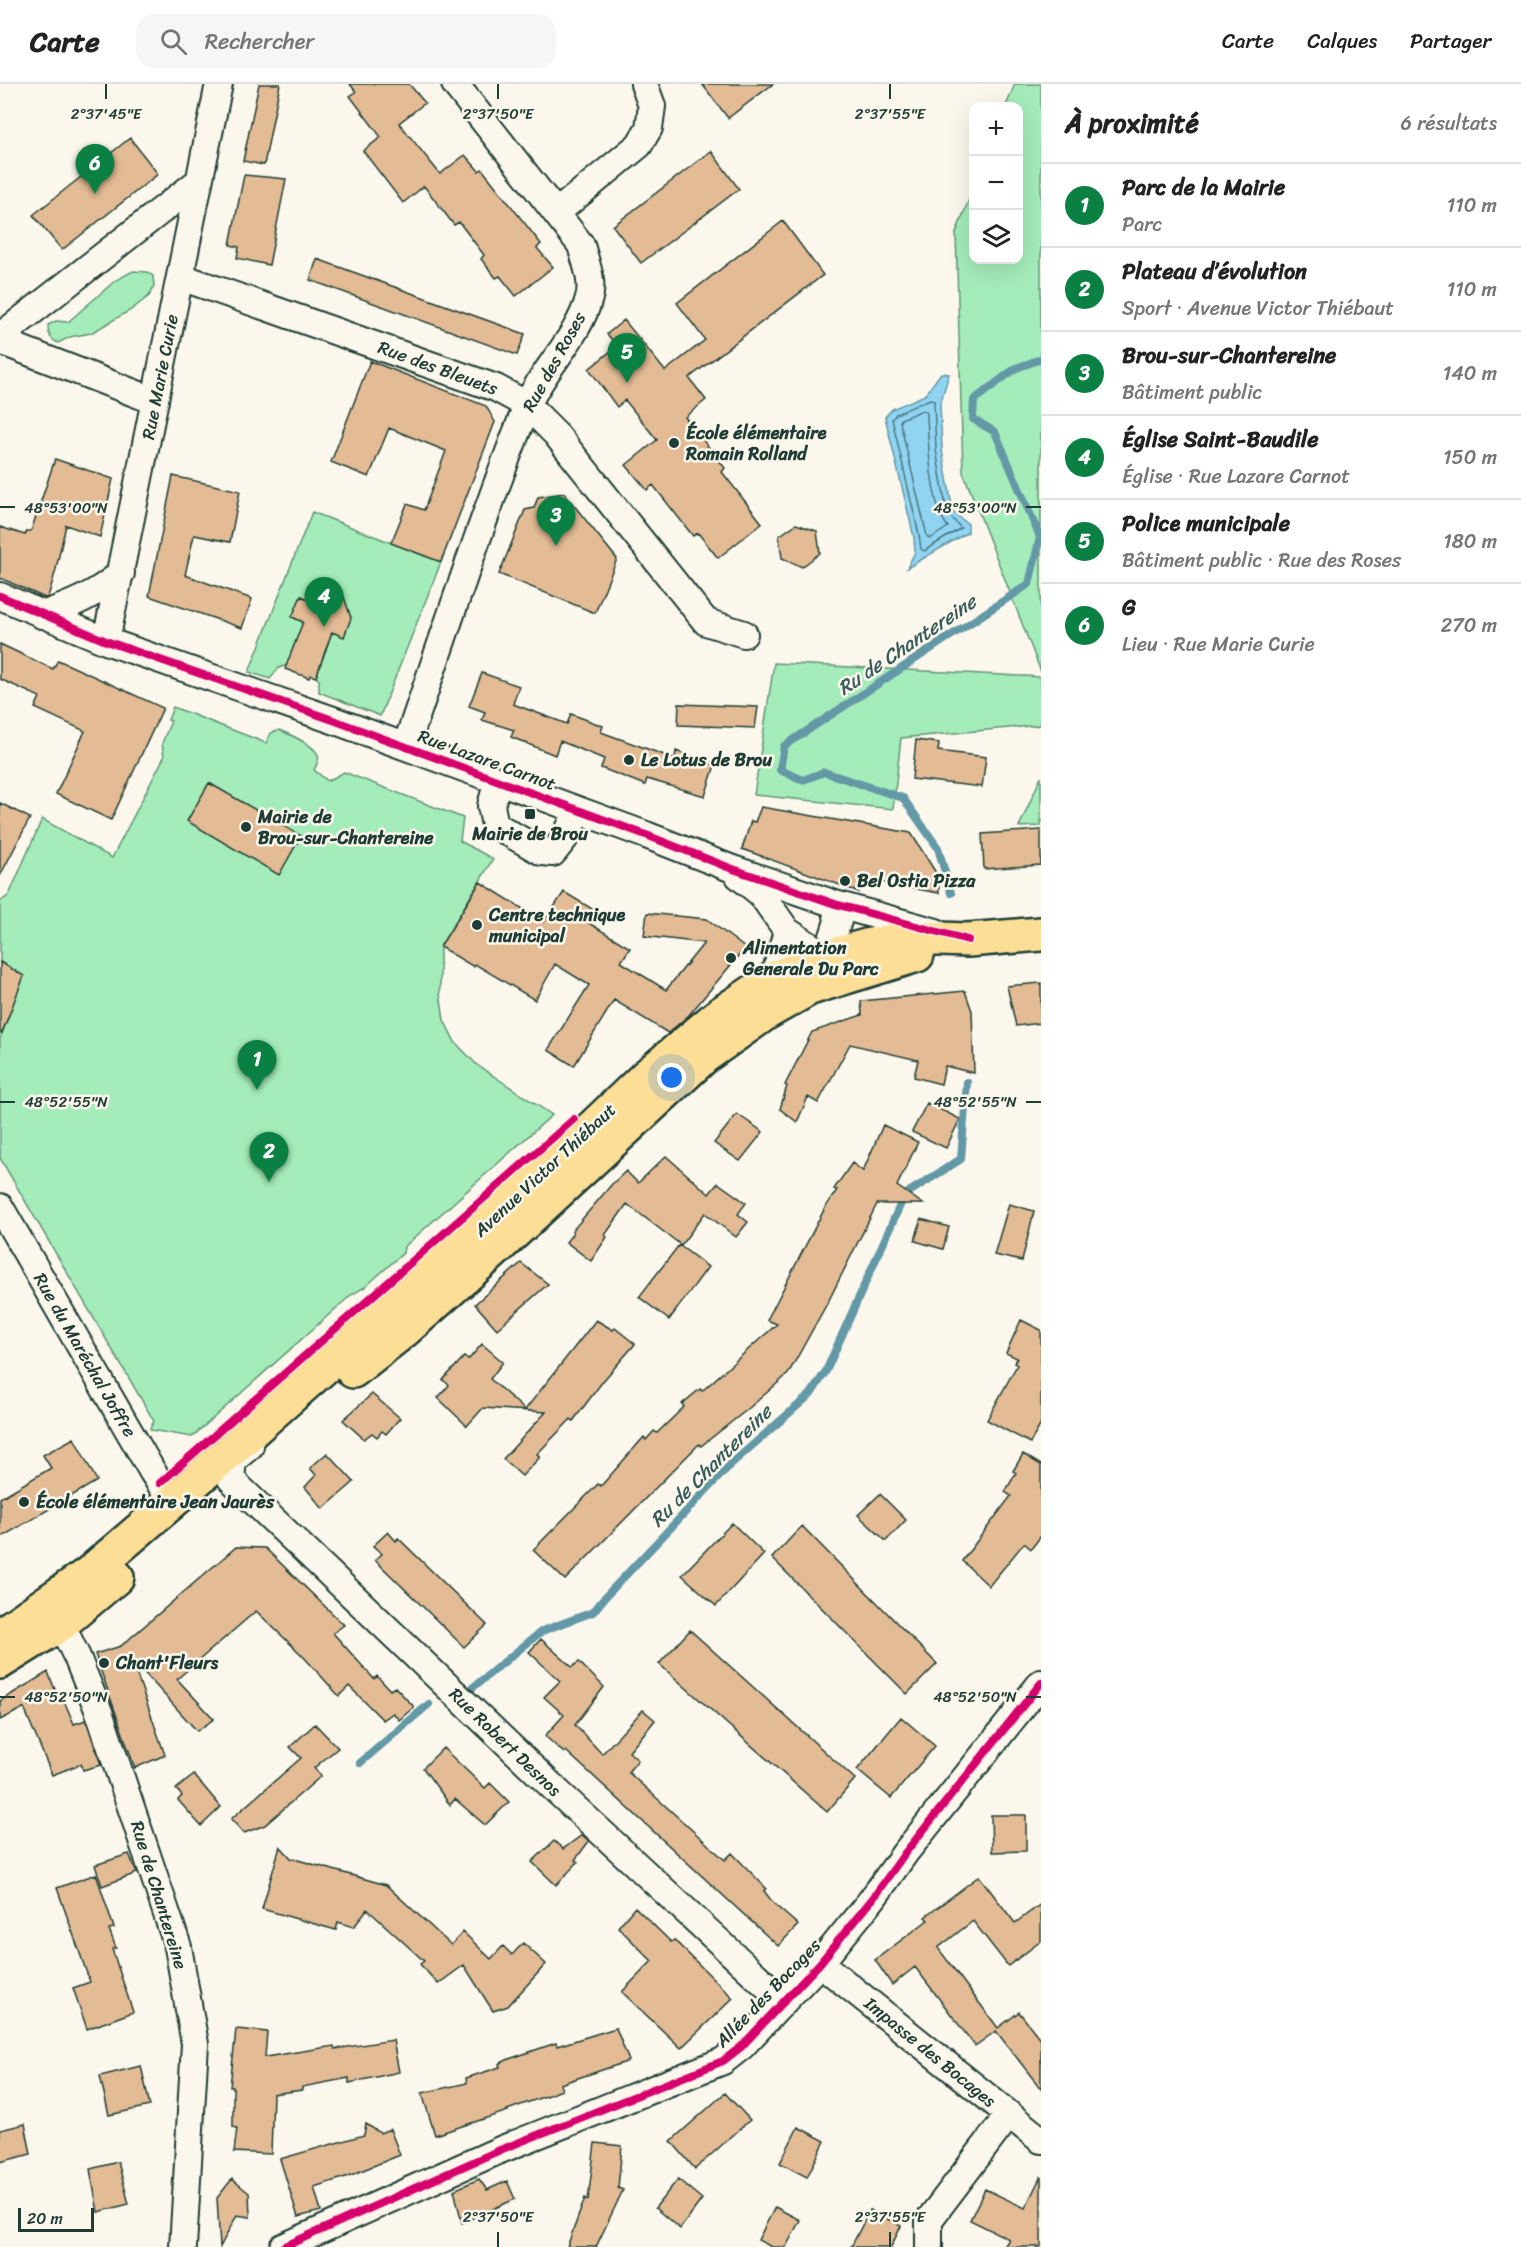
<!DOCTYPE html>
<html lang="fr">
<head>
<meta charset="utf-8">
<style>
  :root { --surface:#fff; --page:#f6f6f6; --text:#222; --muted:#767676; --line:#e0e0e0; --accent:#0b8043 }
  body { margin:0; font-family:Sriracha,sans-serif; background:var(--page); color:var(--text) }
  .controls { position:absolute; right:18px; top:18px; display:grid; overflow:hidden; border-radius:12px; box-shadow:0 6px 24px #0002 }
  .controls button { width:54px; height:54px; display:grid; place-items:center; padding:0; border:0; border-bottom:2px solid var(--line); background:var(--surface); color:var(--text); font:30px sans-serif }
  .scale { position:absolute; left:18px; bottom:15px; width:76px; box-sizing:border-box; padding-left:6px; border:3px solid #1f3d34; border-top:0; font-size:16px; line-height:21px; white-space:nowrap; color:#1f3d34; -webkit-text-stroke:4px #fbf7ec; paint-order:stroke }
  .you { position:absolute; left:672px; top:994px; width:21px; height:21px; margin:-15px; border:4px solid #fff; border-radius:50%; background:#1a73e8; box-shadow:0 0 0 9px #1a73e833 }
  .badge { display:grid; place-items:center; width:39px; height:39px; border-radius:50%; background:var(--accent); color:#fff; font-size:20px; font-weight:700 }
  .pin { position:absolute; translate:-50% -50px; filter:drop-shadow(0 2px 3px #0008) }
  .pin::after { content:''; position:absolute; top:32px; width:21px; height:18px; background:inherit; clip-path:polygon(0 0,100% 0,50% 100%) }
  .list { margin:0; padding:0; list-style:none }
  h2 { display:flex; justify-content:space-between; align-items:center; height:78px; margin:0; padding:0 24px; font-size:26px }
  h2 small { font-size:20px; font-weight:400; color:var(--muted) }
  .list li { display:grid; grid-template-columns:39px 1fr auto; gap:18px; align-items:center; box-sizing:border-box; height:84px; padding:0 24px; border-top:2px solid var(--line) }
  .list b { display:block; font-size:22px; white-space:nowrap }
  .list p { margin:0; font-size:20px; white-space:nowrap; color:var(--muted) }
  .list em { font-size:20px; font-style:normal; color:var(--muted) }
  .icon { flex:none; width:33px; height:33px; fill:none; stroke:currentColor; stroke-width:2; stroke-linecap:round; stroke-linejoin:round }
  .map { position:relative; flex:none; width:1041px; height:2163px; overflow:hidden }
  header { display:flex; align-items:center; gap:36px; box-sizing:border-box; height:84px; padding:0 30px; background:var(--surface); border-bottom:2px solid var(--line) }
  header strong { font-size:28px }
  nav { display:flex; gap:33px; margin-inline-start:auto; font-size:21px }
  .search { width:420px; height:54px; background:var(--page); display:flex; align-items:center; gap:15px; box-sizing:border-box; padding:0 21px; border-radius:18px; color:var(--muted); font-size:22px }
  main { display:flex }
  aside { flex:1; background:var(--surface) }
  .map>svg:first-child { display:block }
  .green { fill:#a4ecb9; stroke:#629476; stroke-width:1.5 }
  .water { fill:#90d4f2; stroke:#6398a6; stroke-width:1.5 }
  .lines { fill:none; stroke-linecap:round; stroke-linejoin:round }
  .shore { stroke:#4c7980; stroke-width:1.5 }
  .stream { stroke:#6398a6; stroke-width:8 }
  .building { fill:#e3bb94; stroke:#1f3d34; stroke-width:1.5 }
  .minor-casing { stroke:#1f3d34; stroke-width:30 }
  .major-casing { stroke:#1f3d34; stroke-width:38 }
  .minor { stroke:#fbf7ec; stroke-width:26 }
  .major { stroke:#fcde96; stroke-width:33 }
  .cycleway-casing { stroke:#fbf7ec; stroke-width:11 }
  .cycleway { stroke:#d6006c; stroke-width:8 }
  .ticks { fill:none; stroke:#1f3d34; stroke-width:2 }
  .poi-dot { fill:#1f3d34; stroke:#fbf7ec; stroke-width:2 }
  .labels { text-anchor:middle; dominant-baseline:central; stroke-width:5; stroke-linejoin:round; paint-order:stroke }
  .street-label { font-size:18px; fill:#1f3d34; stroke:#fbf7ec }
  .poi-label { font-size:18px; font-weight:bold; fill:#1f3d34; stroke:#fbf7ec; text-anchor:start }
  .water-label { font-size:20px; font-style:italic; fill:#365b5a; stroke:#fbf7ec }
  .ticks-label { font-size:15px; text-anchor:middle; fill:#1f3d34; stroke:#fbf7ec; stroke-width:5; stroke-linejoin:round; paint-order:stroke }
</style>
</head>
<body>
<header>
<strong>Carte</strong>
<div class="search"><svg class="icon" aria-label="search" viewBox="0 0 24 24"><circle cx="10" cy="10" r="6"/><path d="M15 15l6 6"/></svg>Rechercher</div>
<nav><a>Carte</a><a>Calques</a><a>Partager</a></nav>
</header>
<main>
<div class="map">
<svg width="1041" height="2163" viewBox="0 0 1041 2163">
  <rect width="100%" height="100%" fill="#fbf7ec"/>
  <filter id="ink" filterUnits="userSpaceOnUse"><feTurbulence type="fractalNoise" baseFrequency=".0167" numOctaves="2"/><feDisplacementMap in="SourceGraphic" scale="12" xChannelSelector="R" yChannelSelector="G"/><feConvolveMatrix kernelMatrix="1 2 1 2 8 2 1 2 1" color-interpolation-filters="sRGB"/></filter>
  <g filter="url(#ink)">
    <path class="green" d="M1015,0H1041V588L963,388L956,149L973,105L974,176H1018V22H1006Z
      M133,187L147,188L153,192L154,202L149,212L131,226L91,249L70,253L58,259C50,255 48,250 48,241L56,237L68,238L116,196Z
      M312,428L441,478L380,632L319,608V596L316,593L332,548L344,552L351,533L341,529L330,502H322L314,509L312,516L301,512L293,533L303,538L287,581L279,584L270,595L249,588Z
      M774,579L1041,593V641L901,654L893,725L754,711Z
      M173,623L266,659L271,649L279,646C289,650 314,661 318,671C320,676 316,682 314,686L328,697L344,688L463,734L460,757L493,775L440,863V909L444,936L455,958L477,981L552,1031L404,1163L403,1169L365,1203L351,1211L192,1353L151,1346L150,1344L154,1337L0,1074V955L23,892L0,878V818L9,811L42,735L112,774L164,673L162,659L171,637L168,636Z
      M1041,693V742L1019,743Z"/>
    <path class="water" d="M941,289L949,290L940,320L942,366L953,428L968,440V448L907,484L915,468L914,453L885,333L892,325L925,311Z"/>
    <g class="lines">
      <path class="shore" d="M930,315L934,317L936,366L947,429L961,444L924,467L921,465L919,451L892,335L896,330Z
        M923,326L927,329C928,358 930,421 948,443L930,455L927,452L900,338L901,335Z"/>
      <path class="stream" d="M951,809L938,764L903,714L824,688L803,696L780,686L784,662L1029,500L1040,453L995,348L973,335L974,316L1016,284L1041,275
        M909,1108L961,1075L967,998
        M471,1605L542,1547L593,1528L606,1512L731,1380L811,1310L826,1287L901,1119
        M360,1679L429,1620"/>
    </g>
    <path class="building" d="M259,0H280L264,81L243,77Z
      M350,0H409L425,19L399,39L440,90L465,71L479,87L482,85L541,160L537,164L553,183L516,212L500,192L496,194L481,175L484,171L459,138L454,141L424,102L403,119L363,67L381,53L350,12L356,8Z
      M702,0H773L728,34Z
      M130,54L158,90L62,166L33,131Z
      M711,67L739,105L641,179L613,142Z
      M244,91L286,95L269,181L237,174L239,163L230,161Z
      M783,137L823,191L689,294L706,316L685,333L725,384L722,388L762,439L718,474L698,449L693,452L653,401L647,406L626,381L657,356L625,316L617,323L589,285L617,262L607,250L624,236L665,287L705,256L677,219Z
      M317,175L525,250L517,271L310,196Z
      M370,277L486,322L495,338L441,478L391,459L407,420L424,426L446,367L389,344L369,393L331,378Z
      M55,375L113,395L100,453L66,441L55,489L48,513L45,514L0,494V443L25,451L27,447H31Z
      M173,392L240,407L230,458L194,451L185,491L252,515L242,544L149,512Z
      M564,409L617,475L595,529L499,490L525,426L534,424L538,413Z
      M796,440L817,447L820,469L802,483L782,474L779,452Z
      M322,502H330L342,507L351,534L344,553L332,548L316,593L310,591L309,594L285,585L303,538L292,533L301,512L308,515Z
      M0,560L53,585L58,576L163,624L111,736L56,710L85,647L35,624L40,613L0,595Z
      M482,589L519,602L513,620L567,640L571,630L603,642L601,648L675,675L676,667L715,681L705,712L647,695L645,701L601,684L604,675L560,657L555,671L511,653L514,646L482,636L485,628L469,622Z
      M679,620L758,623L755,644L678,641Z
      M916,656L939,659L938,667L986,673L982,703L912,695Z
      M209,699L301,752L279,791L187,737Z
      M0,719L30,734L0,792Z
      M761,723L911,749L938,792L939,809L864,795L859,808L742,765L751,737L755,738Z
      M1041,746V781L984,785L982,750Z
      M480,798L544,838L564,808L594,826L587,838L630,864L621,878L666,906L704,859L644,852L647,829L707,835L745,864L689,931L668,949L614,916L574,982L548,966L589,901L555,880L535,916L475,880L474,883L440,863Z
      M0,878L24,892L2,949H0Z
      M1041,899V939L1016,942L1007,902Z
      M965,907L972,927L974,989L945,982L941,1000L914,993L918,976L850,960L818,1019L808,1013L797,1038L780,1025L787,1002L785,1001L812,948L862,931L861,917Z
      M927,1019L960,1035L946,1064L912,1048Z
      M737,1030L763,1048L740,1077L714,1059Z
      M883,1041L918,1058L897,1102L923,1120H877L829,1216L788,1290L748,1325L701,1362L699,1360L565,1496L533,1466L598,1400L601,1402L644,1353L646,1356L654,1347L657,1349L684,1323L682,1320L700,1305L702,1307L777,1240L767,1236L825,1124L837,1106L834,1105L852,1079L863,1087Z
      M666,1072L709,1110L718,1099L746,1119L738,1130L748,1138L736,1153L705,1129L681,1161L627,1120L605,1151L607,1153L591,1177L566,1158L573,1149L572,1147L612,1100L626,1087L638,1099Z
      M1009,1120L1034,1127L1022,1177L994,1171Z
      M921,1135L949,1143L943,1165L915,1157Z
      M679,1161L708,1183L669,1236L639,1213Z
      M521,1179L548,1200L497,1245L475,1220Z
      M596,1236L613,1246L615,1244L635,1260L603,1297L573,1337L571,1335L537,1370L540,1373L522,1392L503,1375L546,1328L483,1324L467,1342L438,1314L449,1301L443,1296L464,1273L469,1275L482,1260L503,1278L490,1295L525,1326Z
      M1021,1236L1041,1246V1340L1030,1359L987,1336L1017,1281L1014,1279L1017,1274L1006,1269Z
      M372,1310L400,1334L386,1350L382,1347L377,1353L372,1349L364,1355L343,1336Z
      M74,1354L97,1397L0,1454V1414L51,1384L43,1371Z
      M327,1369L354,1398L323,1425L305,1403L316,1391L310,1384Z
      M1023,1370L1041,1381V1452L1031,1465L1024,1459L989,1502L962,1477L1011,1412L1005,1408L1016,1389L1013,1387Z
      M880,1410L906,1436L886,1457L858,1431Z
      M732,1439L764,1470L716,1522L682,1491Z
      M802,1442L937,1580L907,1610L772,1474Z
      M388,1448L396,1457L398,1454L487,1541L464,1563L375,1476L382,1470L373,1462Z
      M236,1463L265,1464L344,1541L333,1549L374,1595L377,1592L390,1606L395,1603L414,1623L399,1636L393,1629L383,1636L349,1602L339,1612L302,1571L256,1527L177,1595L214,1635L197,1647L131,1574L165,1671L135,1684L95,1570L121,1562Z
      M690,1546L855,1695L827,1728L659,1580Z
      M541,1555L572,1583L579,1578L604,1603L575,1641L602,1670L643,1626L655,1636L629,1668L638,1676L628,1688L725,1776L732,1769L766,1804L764,1807L774,1820L798,1841L778,1862L566,1667L564,1669L545,1652L564,1631L544,1613L560,1597L529,1568Z
      M48,1588L60,1618L64,1617L74,1640L86,1636L101,1681L83,1686L81,1680L52,1691L24,1624L0,1636V1617Z
      M901,1633L935,1662L891,1714L857,1686Z
      M315,1640L338,1664L314,1684L321,1692L265,1741L244,1749L231,1735L301,1674L290,1663Z
      M443,1664L485,1704L490,1699L509,1718L485,1741L455,1715L450,1721L423,1684Z
      M194,1691L221,1723L201,1742L178,1716L182,1712L176,1705Z
      M991,1731H1026V1767L992,1768Z
      M582,1751L589,1757L575,1776L578,1778L556,1801L532,1778L554,1757L563,1765Z
      M280,1762L291,1774L386,1801L451,1861L463,1848L491,1875L503,1862L512,1871L523,1859L546,1880L508,1922L493,1927L464,1881L438,1900L420,1880L424,1877L367,1825L354,1843L338,1838L336,1846L262,1825Z
      M129,1770L137,1789L102,1802L95,1781Z
      M96,1790L114,1844L109,1845L116,1864L112,1865L133,1928L87,1945L73,1904L90,1898L57,1804Z
      M979,1792L1015,1839L1041,1820V1857L1008,1882L973,1837L938,1864L998,1944L1019,1928L1041,1956V2005L996,1947L975,1962L915,1883L892,1901L875,1876L928,1836L925,1833Z
      M635,1823L671,1858L674,1856L733,1914L681,1964L622,1908L652,1877L618,1843Z
      M616,1944L629,1977L560,2000L562,2006L507,2026L508,2027L435,2051L422,2009L467,1999L466,1994L500,1983L499,1980L509,1975L556,1959L557,1962Z
      M236,1945L267,1948L265,1973L334,1962L335,1965L393,1956L399,1988L349,1999V1994L302,2003V2006L273,2010L271,2070L234,2068L237,2044L233,2043V2003H230Z
      M141,1982L150,2022L109,2031L100,1992Z
      M725,2009L750,2036L695,2085L671,2057Z
      M25,2040L31,2070L0,2078V2046Z
      M366,2040L380,2049L390,2045L400,2071L346,2093L314,2103L321,2127L298,2133L280,2075L364,2051Z
      M798,2043L825,2057L807,2093L780,2079Z
      M595,2059L622,2062L618,2104L623,2106L596,2163H567L585,2114L588,2116Z
      M118,2078L129,2120L98,2128L90,2085Z
      M1041,2092V2163H1004L1009,2155L970,2136L985,2105L1025,2124Z
      M232,2095L249,2109L250,2133L237,2131L220,2163L217,2114Z
      M479,2095L487,2106L507,2097L515,2115L462,2139L454,2106Z
      M678,2095L702,2115L680,2145L655,2124Z
      M775,2123L800,2136L786,2163H772L758,2156Z
      M870,2126L901,2142L891,2163H851Z"/>
    <g class="lines">
      <defs>
        <path id="minor" d="M556,129L639,61L649,44L652,22L644,0
          M181,193L496,304L527,321L555,349L706,538L744,550
          M7,247L199,97
          M0,257L155,317
          M0,512L106,557L333,636L646,751L730,784L835,820L936,848
          M42,531C71,521 98,510 121,489
          M106,557L219,0
          M406,662C445,549 482,435 526,324C542,285 578,255 589,214C594,197 585,177 581,161L455,0
          M498,696L491,722L495,741L542,768L553,769L565,754L578,726
          M739,792L761,810L787,847L838,880
          M822,886L838,837L835,820
          M774,894L787,847
          M0,1123L152,1387L172,1418
          M250,1362L233,1376L231,1395L242,1406L559,1709L783,1917
          M47,1532L61,1540L77,1573L99,1628L178,1863L195,1960L183,2163
          M820,1879L1041,2056
          M283,2163L500,2066L723,1977L741,1963L820,1879L873,1814L905,1769L1041,1599
          M929,2163V2136L1008,2032"/>
        <path id="major" d="M353,1287L405,1246L490,1171L705,972L766,929L810,904L917,871
          M0,1551L89,1489L172,1418L540,1093L645,993L720,930L774,894L827,873L870,861L910,854L968,856L1041,850
          M0,1578L61,1540L117,1493"/>
      </defs>
      <use href="#minor" class="minor-casing"/>
      <use href="#major" class="major-casing"/>
      <use href="#minor" class="minor"/>
      <use href="#major" class="major"/>
      <defs>
        <path id="cycleway" d="M0,512L106,557L333,636L646,751L730,784L835,820L968,856
          M160,1399L574,1035
          M283,2163L500,2066L723,1977L741,1963L820,1879L873,1814L905,1769L1041,1599"/>
      </defs>
      <use href="#cycleway" class="cycleway-casing"/>
      <use href="#cycleway" class="cycleway"/>
    </g>
  </g>
  <path class="ticks" d="M106,0V15M498,0V15M890,0V15M0,423H15M1026,423H1041M0,1018H15M1026,1018H1041M0,1613H15M1026,1613H1041M498,2148V2163M890,2148V2163"/>
  <g class="poi-dot">
    <circle cx="674" cy="359" r="6"/>
    <circle cx="629" cy="676" r="6"/>
    <rect x="524" y="724" width="12" height="12" rx="3"/>
    <circle cx="246" cy="743" r="6"/>
    <circle cx="845" cy="797" r="6"/>
    <circle cx="477" cy="841" r="6"/>
    <circle cx="731" cy="874" r="6"/>
    <circle cx="24" cy="1418" r="6"/>
    <circle cx="104" cy="1579" r="6"/>
  </g>
  <g class="labels">
    <g class="street-label">
      <text transform="translate(554 278) rotate(-61)">Rue des Roses</text>
      <text transform="translate(438 284) rotate(20)">Rue des Bleuets</text>
      <text transform="translate(160 293) rotate(-79)">Rue Marie Curie</text>
      <text transform="translate(487 676) rotate(20)">Rue Lazare Carnot</text>
      <text transform="translate(545 1086) rotate(-43)">Avenue Victor Thiébaut</text>
      <text transform="translate(85 1271) rotate(60)">Rue du Maréchal Joffre</text>
      <text transform="translate(505 1658) rotate(44)">Rue Robert Desnos</text>
      <text transform="translate(159 1811) rotate(73)">Rue de Chantereine</text>
      <text transform="translate(768 1909) rotate(-46)">Allée des Bocages</text>
      <text transform="translate(930 1968) rotate(39)">Impasse des Bocages</text>
    </g>
    <g class="poi-label">
      <text x="686" y="349">École élémentaire<tspan x="686" dy="21">Romain Rolland</tspan></text>
      <text x="641" y="676">Le Lotus de Brou</text>
      <text x="258" y="733">Mairie de<tspan x="258" dy="21">Brou-sur-Chantereine</tspan></text>
      <text x="530" y="750" text-anchor="middle">Mairie de Brou</text>
      <text x="857" y="797">Bel Ostia Pizza</text>
      <text x="489" y="831">Centre technique<tspan x="489" dy="21">municipal</tspan></text>
      <text x="743" y="864">Alimentation<tspan x="743" dy="21">Generale Du Parc</tspan></text>
      <text x="36" y="1418">École élémentaire Jean Jaurès</text>
      <text x="116" y="1579">Chant'Fleurs</text>
    </g>
    <g class="water-label">
      <text transform="translate(907 561) rotate(-34)">Ru de Chantereine</text>
      <text transform="translate(711 1382) rotate(-45)">Ru de Chantereine</text>
    </g>
  </g>
  <g class="ticks-label">
    <text x="106" y="35">2°37'45"E</text>
    <text x="498" y="35">2°37'50"E</text>
    <text x="890" y="35">2°37'55"E</text>
    <text x="66" y="429">48°53'00"N</text>
    <text x="975" y="429">48°53'00"N</text>
    <text x="66" y="1023">48°52'55"N</text>
    <text x="975" y="1023">48°52'55"N</text>
    <text x="66" y="1618">48°52'50"N</text>
    <text x="975" y="1618">48°52'50"N</text>
    <text x="498" y="2138">2°37'50"E</text>
    <text x="890" y="2138">2°37'55"E</text>
  </g>
</svg>
<div class="controls">
<button>+</button>
<button>−</button>
<button><svg class="icon" aria-label="layers" viewBox="0 0 24 24"><path d="M12 4l9 5-9 5-9-5zM3 14l9 5 9-5"/></svg></button>
</div>
<div class="scale">20 m</div>
<div class="you"></div>
<div class="pin badge" style="left:257px;top:1006px">1</div>
<div class="pin badge" style="left:269px;top:1098px">2</div>
<div class="pin badge" style="left:556px;top:462px">3</div>
<div class="pin badge" style="left:324px;top:543px">4</div>
<div class="pin badge" style="left:627px;top:299px">5</div>
<div class="pin badge" style="left:95px;top:110px">6</div>
</div>
<aside>
<h2>À proximité<small>6 résultats</small></h2>
<ul class="list">
<li><span class="badge">1</span><div><b>Parc de la Mairie</b><p>Parc</p></div><em>110 m</em></li>
<li><span class="badge">2</span><div><b>Plateau d’évolution</b><p>Sport · Avenue Victor Thiébaut</p></div><em>110 m</em></li>
<li><span class="badge">3</span><div><b>Brou-sur-Chantereine</b><p>Bâtiment public</p></div><em>140 m</em></li>
<li><span class="badge">4</span><div><b>Église Saint-Baudile</b><p>Église · Rue Lazare Carnot</p></div><em>150 m</em></li>
<li><span class="badge">5</span><div><b>Police municipale</b><p>Bâtiment public · Rue des Roses</p></div><em>180 m</em></li>
<li><span class="badge">6</span><div><b>G</b><p>Lieu · Rue Marie Curie</p></div><em>270 m</em></li>
</ul>
</aside>
</main>
</body>
</html>
